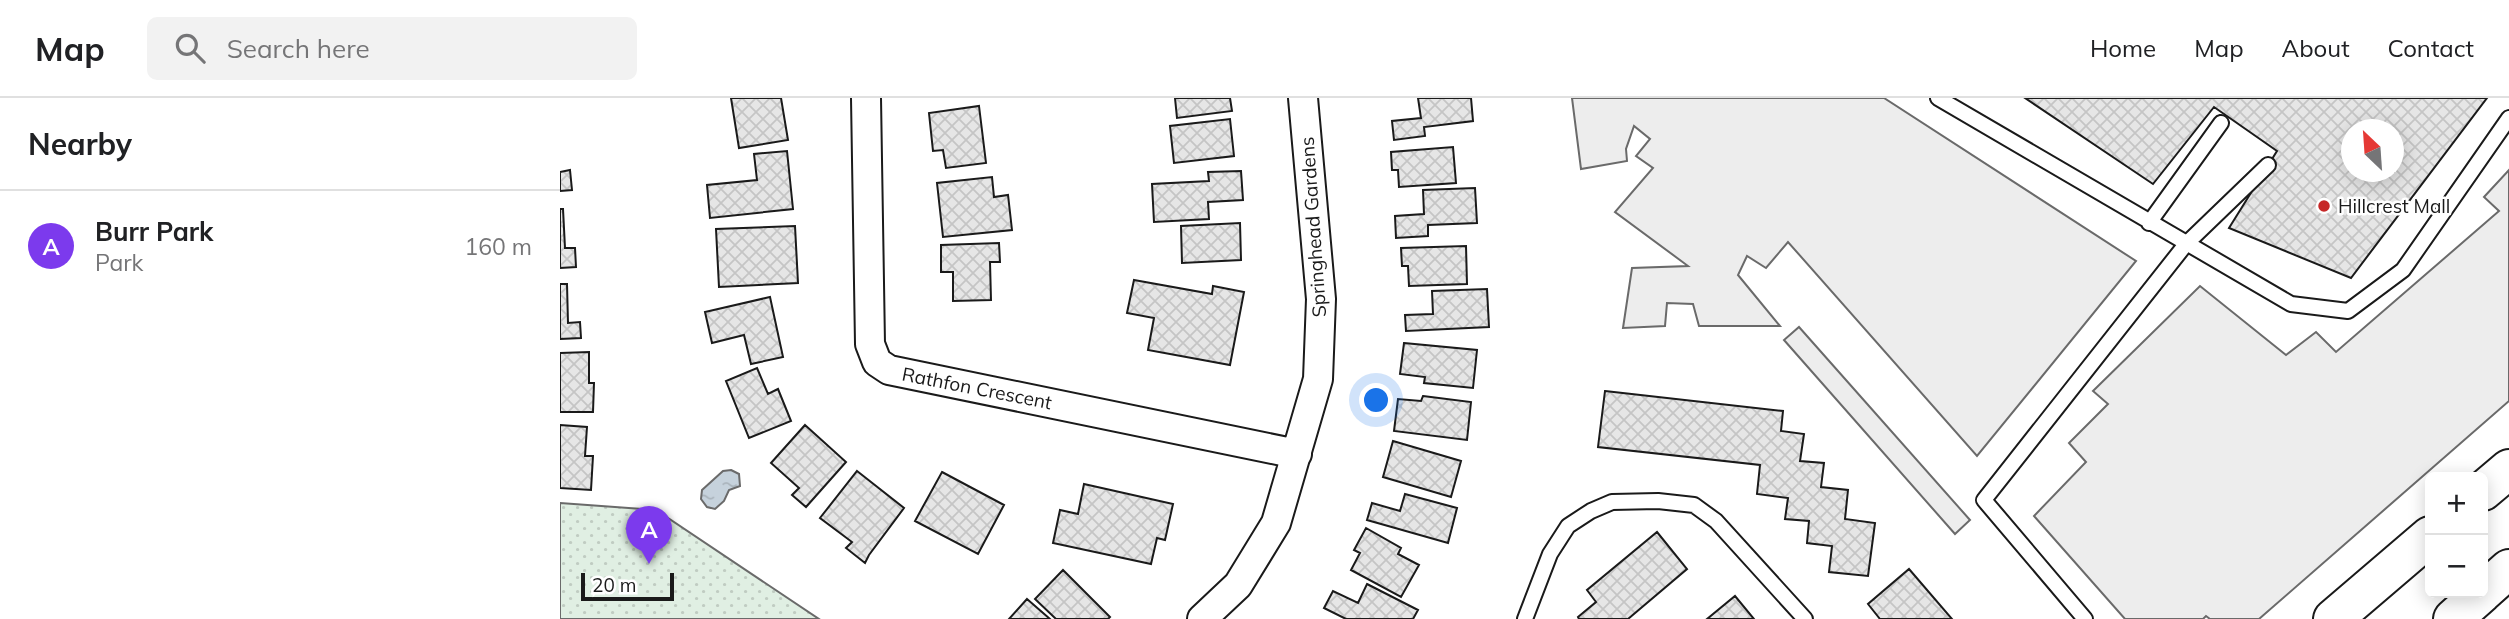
<!DOCTYPE html>
<html lang="en">
<head>
<meta charset="utf-8">
<style>
  :root { --surface:#fff; --page:#f2f2f2; --text:#202124; --muted:#757577; --line:#e0e0e0; --accent:#7c3aed }
  body { margin:0; font-family:Mulish,sans-serif; background:var(--page); color:var(--text) }
  .controls { position:absolute; right:21px; bottom:21px; display:grid; overflow:hidden; border-radius:10px; box-shadow:0 4px 18px #0003 }
  .controls button { width:63px; height:63px; display:grid; place-items:center; padding:0; border:0; border-bottom:2px solid var(--line); background:var(--surface); color:var(--text); font:35px sans-serif }
  .compass { position:absolute; left:1781px; top:21px; width:63px; height:63px; border-radius:50%; background:var(--surface); box-shadow:0 4px 18px #0003; rotate:335deg }
  .scale { position:absolute; left:21px; bottom:18px; width:93px; box-sizing:border-box; padding-left:7px; border:4px solid #1a1a1a; border-top:0; font-size:19px; line-height:24px; white-space:nowrap; color:#1a1a1a; -webkit-text-stroke:5px #fff; paint-order:stroke }
  .you { position:absolute; left:817px; top:303px; width:24px; height:24px; margin:-18px; border:5px solid #fff; border-radius:50%; background:#1a73e8; box-shadow:0 0 0 10px #1a73e833 }
  .badge { display:grid; place-items:center; width:46px; height:46px; border-radius:50%; background:var(--accent); color:#fff; font-size:23px; font-weight:700 }
  .pin { position:absolute; translate:-50% -58px; filter:drop-shadow(0 2px 4px #0008) }
  .pin::after { content:''; position:absolute; top:37px; width:24px; height:21px; background:inherit; clip-path:polygon(0 0,100% 0,50% 100%) }
  .list { margin:0; padding:0; list-style:none }
  h2 { display:flex; justify-content:space-between; align-items:center; height:91px; margin:0; padding:0 28px; font-size:30px }
  h2 small { font-size:23px; font-weight:400; color:var(--muted) }
  .list li { display:grid; grid-template-columns:46px 1fr auto; gap:21px; align-items:center; box-sizing:border-box; height:112px; padding:0 28px; border-top:2px solid var(--line) }
  .list b { display:block; font-size:26px; white-space:nowrap }
  .list p { margin:0; font-size:23px; white-space:nowrap; color:var(--muted) }
  .list em { font-size:23px; font-style:normal; color:var(--muted) }
  .icon { flex:none; width:38px; height:38px; fill:none; stroke:currentColor; stroke-width:2; stroke-linecap:round; stroke-linejoin:round }
  .map { position:relative; flex:none; width:1949px; height:521px; overflow:hidden }
  header { display:flex; align-items:center; gap:42px; box-sizing:border-box; height:98px; padding:0 35px; background:var(--surface); border-bottom:2px solid var(--line) }
  header strong { font-size:33px }
  nav { display:flex; gap:38px; margin-inline-start:auto; font-size:24px }
  .search { width:490px; height:63px; background:var(--page); display:flex; align-items:center; gap:18px; box-sizing:border-box; padding:0 24px; border-radius:10px; color:var(--muted); font-size:26px }
  main { display:flex }
  aside { flex:1; background:var(--surface) }
  .map>svg:first-child { display:block }
  .park { fill:url(#park-dots); stroke:#6a6a6a; stroke-width:2 }
  .parking { fill:#ededed; stroke:#6a6a6a; stroke-width:2 }
  .water { fill:url(#water-ripples); stroke:#6a6a6a; stroke-width:2 }
  .building { fill:url(#building-cross-hatch); stroke:#1a1a1a; stroke-width:2; fill-rule:evenodd }
  .lines { fill:none; stroke-linecap:round; stroke-linejoin:round }
  .service-casing { stroke:#1a1a1a; stroke-width:18 }
  .minor-casing { stroke:#1a1a1a; stroke-width:32 }
  .secondary-casing { stroke:#1a1a1a; stroke-width:42 }
  .service { stroke:#fff; stroke-width:14 }
  .minor { stroke:#fff; stroke-width:28 }
  .secondary { stroke:#fff; stroke-width:38 }
  .poi-dot { fill:#c62828; stroke:#fff; stroke-width:2.5 }
  .labels { text-anchor:middle; dominant-baseline:central; stroke-width:5; stroke-linejoin:round; paint-order:stroke }
  .poi-label { font-size:19px; fill:#1a1a1a; stroke:#fff; text-anchor:start }
  .street-label { font-size:19px; fill:#1a1a1a; stroke:#fff }
</style>
</head>
<body>
<header>
<strong>Map</strong>
<div class="search"><svg class="icon" aria-label="search" viewBox="0 0 24 24"><circle cx="10" cy="10" r="6"/><path d="M15 15l6 6"/></svg>Search here</div>
<nav><a>Home</a><a>Map</a><a>About</a><a>Contact</a></nav>
</header>
<main>
<aside>
<h2>Nearby<small></small></h2>
<ul class="list">
<li><span class="badge">A</span><div><b>Burr Park</b><p>Park</p></div><em>160 m</em></li>
</ul>
</aside>
<div class="map">
<svg width="1949" height="521" viewBox="0 0 1949 521">
  <defs>
    <pattern id="park-dots" width="8" height="8" patternUnits="userSpaceOnUse" patternTransform="scale(1.75)"><rect width="8" height="8" fill="#e0efe3"/><path d="M2 2h.1M6 6h.1" fill="none" stroke="#c0ccc2" stroke-width="1.8" stroke-linecap="round"/></pattern>
    <pattern id="water-ripples" width="26" height="14" patternUnits="userSpaceOnUse" patternTransform="scale(1.75)"><rect width="26" height="14" fill="#c6d2dc"/><path d="M2 4q2-2 4 0t4 0M15 11q2-2 4 0t4 0" fill="none" stroke="#aab4bc"/></pattern>
    <pattern id="building-cross-hatch" width="8" height="8" patternUnits="userSpaceOnUse" patternTransform="scale(1.75)"><rect width="8" height="8" fill="#e6e6e6"/><path d="M0 0l8 8M0 8l8-8" fill="none" stroke="#c5c5c5"/></pattern>
  </defs>
  <rect width="100%" height="100%" fill="#fff"/>
  <path class="park" d="M0,405L96,412L259,521H0Z"/>
  <path class="parking" d="M1012,0H1324L1576,163L1417,358L1228,144L1206,170L1187,158L1178,177L1220,228H1139L1133,206L1107,205L1105,228L1063,230L1072,170L1128,168L1055,114L1093,70L1076,58L1090,41L1074,28L1066,51L1067,63L1021,71Z
    M1949,72V303L1699,521H1650L1646,518L1643,521H1565L1474,418L1526,364L1509,345L1548,306L1533,293L1640,188L1726,257L1756,234L1776,254L1939,113L1924,99Z
    M1239,229L1410,422L1395,436L1224,242Z"/>
  <path class="water" d="M171,372L179,376L180,388L169,392L164,403L155,411L147,409L141,401L142,392L163,373Z"/>
  <path class="building" d="M171,0H221L228,42L179,50Z
    M615,0H670L672,13L617,20Z
    M858,0H911L913,23L864,29L865,38L834,42L832,23L861,20Z
    M1465,0H1927L1791,180L1669,130L1717,53L1654,9L1593,86ZM1792,32H1834V74H1792Z
    M419,8L426,65L386,70L383,52L373,53L369,15Z
    M670,21L674,58L614,65L610,28Z
    M893,49L896,85L839,89L838,72H832L831,54Z
    M227,53L233,111L150,120L147,87L197,82L194,56Z
    M10,72L12,92L0,93V74Z
    M681,73L683,102L648,104L649,121L594,124L592,86L649,83L648,74Z
    M432,79L434,99L448,97L452,132L383,139L377,85Z
    M915,90L917,125L868,127V138L836,140L835,118L864,116L863,92Z
    M0,111H3L5,150H15L16,169L0,170Z
    M680,125L681,162L622,165L621,128Z
    M235,128L238,185L159,189L156,131Z
    M439,145L440,164H430L431,202L393,203V174H381V147Z
    M906,148L907,186L849,188L848,168H842L841,150Z
    M574,182L652,196L653,188L684,194L670,267L588,252L594,220L567,215Z
    M0,186H7L8,225L20,224L21,240L0,241Z
    M927,191L929,229L846,233L845,217L873,216L872,193Z
    M210,199L223,259L191,266L184,237L152,245L145,214Z
    M844,245L917,252L913,290L864,285L865,279L840,276Z
    M29,254V285H34L33,314H0V255Z
    M197,270L208,296L218,291L231,323L189,340L166,283Z
    M1045,293L1223,313L1221,333L1244,336L1240,363L1264,365L1261,389L1288,392L1285,421L1315,425L1308,478L1269,474L1272,448L1247,445L1249,423L1225,421L1228,400L1197,396L1200,367L1038,349Z
    M863,298L911,304L907,342L834,333L838,301L861,303Z
    M0,327L27,329L25,358H33L31,392L0,390Z
    M245,327L286,364L246,409L232,397L239,390L211,365Z
    M833,343L901,363L891,399L823,379Z
    M297,373L344,410L309,457L305,465L286,450L292,444L260,420Z
    M382,374L444,407L418,456L355,423Z
    M524,386L613,406L605,442L597,440L591,466L493,445L500,412L518,416Z
    M845,396L897,410L888,445L807,422L812,405L840,413Z
    M806,430L841,450L838,456L859,467L841,499L791,472L800,455L794,452Z
    M1097,434L1127,471L1068,521H1019L1018,519L1036,504L1027,492Z
    M1349,471L1392,521H1320L1308,506Z
    M503,472L550,519L548,521H496L475,501Z
    M807,486L858,512L853,521H786L764,510L773,493L798,505Z
    M1175,498L1194,521H1147Z
    M467,501L490,521H449Z"/>
  <g class="lines">
    <defs>
      <path id="service" d="M1378,0L1731,206L1788,213L1843,172L1949,20
        M1589,125L1661,25
        M965,521L990,456L1008,428L1031,413L1052,404L1098,403L1134,407L1156,423L1245,521
        M1525,521L1424,402L1626,146L1708,67"/>
      <path id="minor" d="M306,0L310,246L317,264L329,272L737,356
        M642,521L678,487L716,425L758,281L761,201L743,0"/>
      <path id="secondary" d="M1923,393L1949,371
        M1923,494L1949,471
        M1773,521L1870,438
        M1893,521L1922,495"/>
    </defs>
    <use href="#service" class="service-casing"/>
    <use href="#minor" class="minor-casing"/>
    <use href="#secondary" class="secondary-casing"/>
    <use href="#service" class="service"/>
    <use href="#minor" class="minor"/>
    <use href="#secondary" class="secondary"/>
  </g>
  <circle class="poi-dot" cx="1764" cy="108" r="7"/>
  <g class="labels">
    <g class="poi-label">
      <text x="1778" y="108">Hillcrest Mall</text>
    </g>
    <g class="street-label">
      <text transform="translate(753 129) rotate(-94)">Springhead Gardens</text>
      <text transform="translate(417 290) rotate(11)">Rathfon Crescent</text>
    </g>
  </g>
</svg>
<div class="controls">
<button>+</button>
<button>−</button>
</div>
<svg class="compass" viewBox="-18 -18 36 36"><path d="M0-13l5 13h-10z" fill="#e53935"/><path d="M0 13l5-13h-10z" fill="#757577"/></svg>
<div class="scale">20 m</div>
<div class="you"></div>
<div class="pin badge" style="left:89px;top:466px">A</div>
</div>
</main>
</body>
</html>
